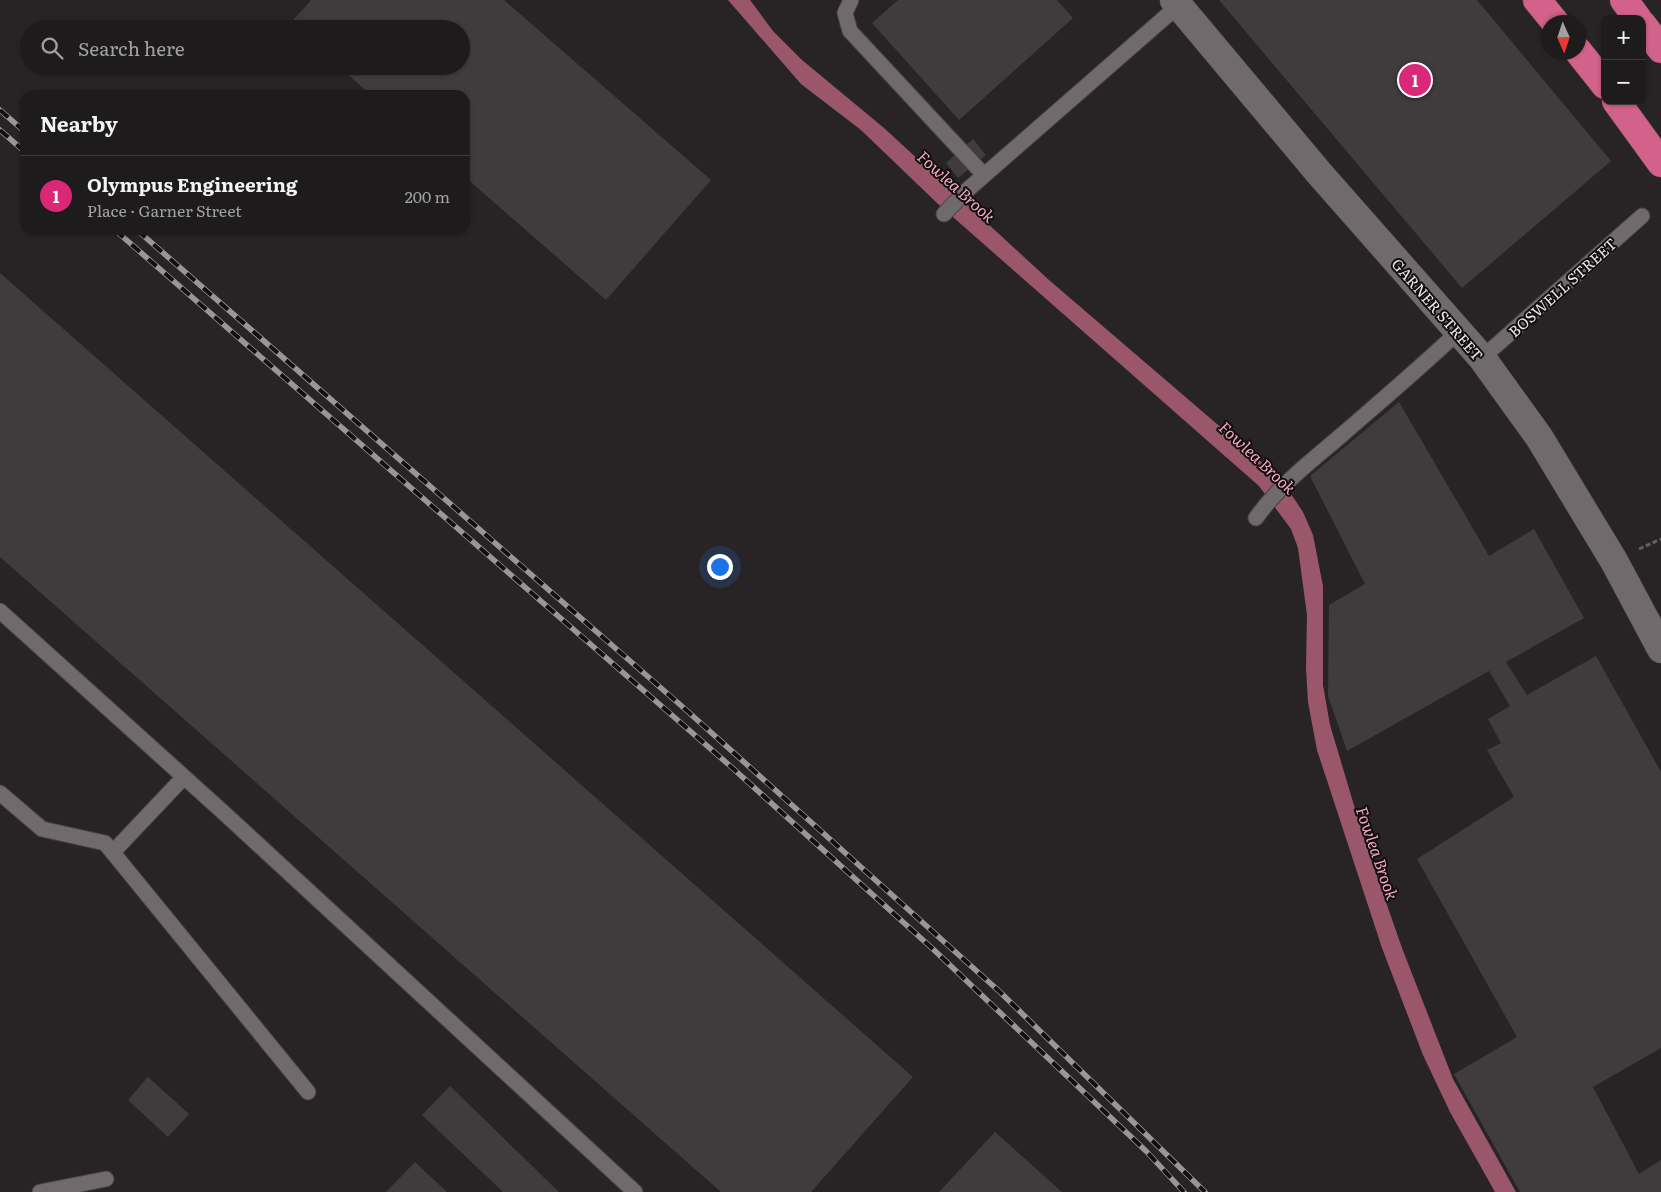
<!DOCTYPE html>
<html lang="en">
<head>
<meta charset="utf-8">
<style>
  :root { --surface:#1e1b1c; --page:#2b2829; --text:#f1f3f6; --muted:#a1a1a3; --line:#3c393b; --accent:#db2777 }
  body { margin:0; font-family:Literata,serif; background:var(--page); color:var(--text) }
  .controls { position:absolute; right:15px; top:15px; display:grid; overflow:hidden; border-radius:10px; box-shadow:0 1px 4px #0004 }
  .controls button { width:45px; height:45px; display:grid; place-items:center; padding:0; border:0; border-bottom:1px solid var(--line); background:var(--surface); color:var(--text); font:25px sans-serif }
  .compass { position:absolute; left:1541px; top:15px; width:45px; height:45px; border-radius:50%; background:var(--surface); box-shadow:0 1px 4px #0004; rotate:177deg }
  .you { position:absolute; left:719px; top:566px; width:18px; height:18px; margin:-12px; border:4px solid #fff; border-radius:50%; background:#1a73e8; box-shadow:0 0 0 8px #1a73e833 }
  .badge { display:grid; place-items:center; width:32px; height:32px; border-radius:50%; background:var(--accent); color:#fff; font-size:16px; font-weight:700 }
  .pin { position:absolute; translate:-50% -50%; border:2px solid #fff; box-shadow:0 1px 5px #0006 }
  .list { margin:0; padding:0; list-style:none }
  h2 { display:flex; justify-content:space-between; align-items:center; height:65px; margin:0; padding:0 20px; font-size:21px }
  h2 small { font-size:16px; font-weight:400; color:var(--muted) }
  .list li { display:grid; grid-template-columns:32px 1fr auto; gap:15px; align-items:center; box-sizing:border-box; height:80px; padding:0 20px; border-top:1px solid var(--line) }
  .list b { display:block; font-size:19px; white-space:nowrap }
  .list p { margin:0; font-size:16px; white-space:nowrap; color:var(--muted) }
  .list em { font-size:16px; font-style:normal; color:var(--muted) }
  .icon { flex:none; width:28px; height:28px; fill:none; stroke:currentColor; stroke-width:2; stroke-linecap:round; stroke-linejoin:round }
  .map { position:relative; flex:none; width:1661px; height:1192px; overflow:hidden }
  .search { position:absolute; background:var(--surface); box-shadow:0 1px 4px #0004; left:20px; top:20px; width:450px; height:55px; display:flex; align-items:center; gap:12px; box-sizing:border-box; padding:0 18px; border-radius:28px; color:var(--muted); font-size:19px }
  .panel { position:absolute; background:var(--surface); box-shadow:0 1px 4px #0004; left:20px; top:90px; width:450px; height:145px; border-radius:15px }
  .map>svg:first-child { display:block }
  .water { fill:#9a576c }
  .building { fill:#403b3c }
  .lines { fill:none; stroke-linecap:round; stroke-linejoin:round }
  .service-casing { stroke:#454242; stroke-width:17 }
  .minor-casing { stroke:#454242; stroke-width:29 }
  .trunk-casing { stroke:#454242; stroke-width:29 }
  .path { stroke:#635f60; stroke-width:3; stroke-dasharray:5 2.5; stroke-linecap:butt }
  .service { stroke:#706a6c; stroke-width:15 }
  .minor { stroke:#706a6c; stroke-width:28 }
  .trunk { stroke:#d2628a; stroke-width:28 }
  .rail-casing { stroke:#9a9697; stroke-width:5.5 }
  .rail { stroke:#100e0e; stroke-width:4; stroke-dasharray:11; stroke-linecap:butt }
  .labels { text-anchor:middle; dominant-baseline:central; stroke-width:4; stroke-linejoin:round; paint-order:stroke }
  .street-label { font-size:15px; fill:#ebe8e8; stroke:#100e0e }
  .water-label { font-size:16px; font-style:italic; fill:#f8a9c0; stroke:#100e0e }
</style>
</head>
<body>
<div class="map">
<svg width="1661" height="1192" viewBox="0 0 1661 1192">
  <rect width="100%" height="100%" fill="#282425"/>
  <path class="water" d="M728,0H750L773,31L802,60L884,128L1049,280L1273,472L1293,497L1303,512L1313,535L1323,586V685L1330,725L1365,842L1402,948L1453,1079L1516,1192H1495L1450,1112L1423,1055L1382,948L1317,750L1308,702L1306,668L1307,615L1298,548L1291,529L1259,486L937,203L861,130L801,84Z"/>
  <path class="building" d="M311,0H504L711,180L606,300L465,177V95H371L338,66H461V29H296L290,24Z
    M898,0H1057L1073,18L959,120L872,23Z
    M1219,0H1477L1611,161L1462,288Z
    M973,139L986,155L958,178L946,163Z
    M0,273L913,1077L811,1192H721L0,557Z
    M1399,402L1489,556L1534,529L1584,618L1506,662L1527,695L1596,656L1661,772V1048L1593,1087L1639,1174L1661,1160V1192H1520L1454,1074L1517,1037L1417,859L1514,797L1487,750L1501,743L1488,719L1510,706L1489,671L1347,751L1328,696L1329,605L1365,584L1310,476Z
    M148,1077L189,1114L168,1137L128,1100Z
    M450,1086L559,1192H503L422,1115Z
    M995,1132L1062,1192H939Z
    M415,1162L447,1192H386Z"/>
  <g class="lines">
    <defs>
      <path id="service" d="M851,0L845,13L850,31L984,175
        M944,214L965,192L1179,5
        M1482,358L1642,216
        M1256,518C1280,484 1313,460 1344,433C1382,400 1421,367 1458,332
        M0,611L224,813L635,1192
        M0,793L42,829L105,843L308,1092
        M113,852L184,777
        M40,1192L106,1179"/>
      <path id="minor" d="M1174,0L1319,173L1482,358L1539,437L1614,561L1661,649"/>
      <path id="trunk" d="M1537,0L1555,22
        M1624,0L1638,19
        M1642,24L1661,49
        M1578,51L1605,85
        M1616,101L1661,163"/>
    </defs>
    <use href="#service" class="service-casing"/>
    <use href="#minor" class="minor-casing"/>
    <use href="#trunk" class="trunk-casing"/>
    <path class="path" d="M1639,549L1661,539"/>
    <use href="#service" class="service"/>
    <use href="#minor" class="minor"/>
    <use href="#trunk" class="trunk"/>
    <defs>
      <path id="rail" d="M0,110L25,132
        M0,130L25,152
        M115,230L728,764L934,950L1146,1151L1184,1192
        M137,230L685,709L1000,992L1205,1192"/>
    </defs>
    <use href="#rail" class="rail-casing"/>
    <use href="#rail" class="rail"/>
  </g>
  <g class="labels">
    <g class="street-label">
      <text transform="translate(1562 287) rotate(-42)">BOSWELL STREET</text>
      <text transform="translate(1438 309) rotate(49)">GARNER STREET</text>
    </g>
    <g class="water-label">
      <text transform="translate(957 186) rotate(42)">Fowlea Brook</text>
      <text transform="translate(1258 457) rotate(43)">Fowlea Brook</text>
      <text transform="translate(1378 853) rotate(71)">Fowlea Brook</text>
    </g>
  </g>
</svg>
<div class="controls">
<button>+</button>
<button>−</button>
</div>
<svg class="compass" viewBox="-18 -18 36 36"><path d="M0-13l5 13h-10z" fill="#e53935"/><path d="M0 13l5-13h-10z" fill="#a1a1a3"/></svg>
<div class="you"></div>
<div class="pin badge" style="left:1415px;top:80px">1</div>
<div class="search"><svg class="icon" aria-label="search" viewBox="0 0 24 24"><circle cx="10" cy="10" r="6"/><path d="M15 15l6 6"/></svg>Search here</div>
<section class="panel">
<h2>Nearby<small></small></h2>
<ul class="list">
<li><span class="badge">1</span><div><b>Olympus Engineering</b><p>Place · Garner Street</p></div><em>200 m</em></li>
</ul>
</section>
</div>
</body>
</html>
